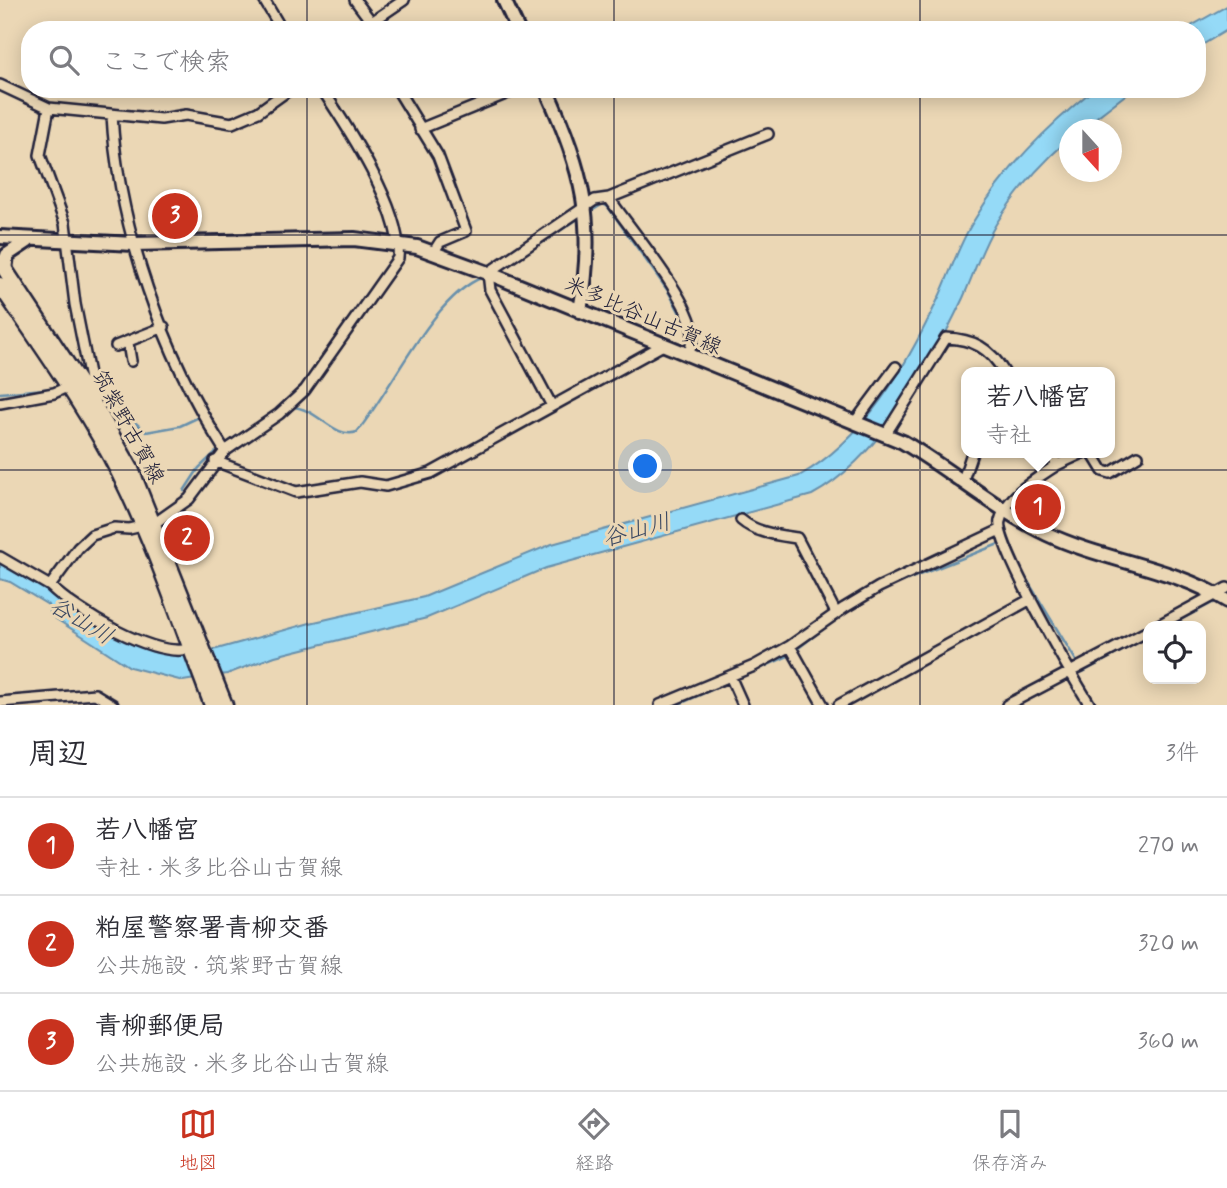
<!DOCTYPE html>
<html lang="ja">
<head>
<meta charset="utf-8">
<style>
  :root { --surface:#fff; --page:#f7f7f7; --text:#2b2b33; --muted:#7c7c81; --line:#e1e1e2; --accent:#c8321e }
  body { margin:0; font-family:Mynerve,"Klee One",sans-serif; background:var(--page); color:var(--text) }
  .controls { position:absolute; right:21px; bottom:21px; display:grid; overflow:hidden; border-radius:14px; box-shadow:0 4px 18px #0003 }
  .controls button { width:63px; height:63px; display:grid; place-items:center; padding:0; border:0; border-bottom:2px solid var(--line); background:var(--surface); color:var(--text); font:35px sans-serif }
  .compass { position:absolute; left:1059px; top:119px; width:63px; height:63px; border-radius:50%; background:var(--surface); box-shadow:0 4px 18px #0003; rotate:159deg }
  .you { position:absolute; left:646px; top:467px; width:24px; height:24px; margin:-18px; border:5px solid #fff; border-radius:50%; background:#1a73e8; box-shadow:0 0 0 10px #1a73e833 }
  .badge { display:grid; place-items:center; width:46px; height:46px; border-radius:50%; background:var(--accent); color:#fff; font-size:23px; font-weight:700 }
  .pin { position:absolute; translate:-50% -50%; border:4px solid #fff; box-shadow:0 2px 7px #0006 }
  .popup { position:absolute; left:961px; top:367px; width:154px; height:91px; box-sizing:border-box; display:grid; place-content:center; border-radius:14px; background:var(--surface); filter:drop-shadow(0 2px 5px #0005); font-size:23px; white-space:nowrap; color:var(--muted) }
  .popup b { font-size:26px; color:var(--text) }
  .popup::after { content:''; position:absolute; left:50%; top:100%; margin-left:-14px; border:14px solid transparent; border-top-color:var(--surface) }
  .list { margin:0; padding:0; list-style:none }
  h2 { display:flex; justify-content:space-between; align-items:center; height:91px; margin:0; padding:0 28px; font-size:30px }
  h2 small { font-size:23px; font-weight:400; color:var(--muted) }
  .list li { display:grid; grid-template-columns:46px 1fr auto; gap:21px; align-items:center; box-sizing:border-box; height:98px; padding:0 28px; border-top:2px solid var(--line) }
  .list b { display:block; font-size:26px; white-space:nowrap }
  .list p { margin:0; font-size:23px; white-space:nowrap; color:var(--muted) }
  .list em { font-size:23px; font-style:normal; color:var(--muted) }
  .icon { flex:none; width:38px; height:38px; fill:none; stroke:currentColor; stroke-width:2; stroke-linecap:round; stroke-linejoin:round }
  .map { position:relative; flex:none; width:1227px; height:705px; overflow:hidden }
  .search { position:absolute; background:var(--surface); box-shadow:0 4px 18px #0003; left:21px; right:21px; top:21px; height:77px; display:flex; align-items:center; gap:18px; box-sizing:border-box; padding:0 24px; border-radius:28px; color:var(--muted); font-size:26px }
  .sheet { height:385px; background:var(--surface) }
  nav { display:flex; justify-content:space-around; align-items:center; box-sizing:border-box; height:98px; border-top:2px solid var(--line); background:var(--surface); font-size:19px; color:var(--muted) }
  nav a { display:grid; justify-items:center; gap:4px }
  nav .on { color:var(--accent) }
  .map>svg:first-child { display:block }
  .water { fill:#95daf7; stroke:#6790ac; stroke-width:2 }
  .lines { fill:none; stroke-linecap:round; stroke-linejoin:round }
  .stream { stroke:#6790ac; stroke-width:2.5 }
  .minor-casing { stroke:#22223b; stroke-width:14 }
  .secondary-casing { stroke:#22223b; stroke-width:18 }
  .primary-casing { stroke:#22223b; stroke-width:19 }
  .minor { stroke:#ebd7b5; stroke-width:9 }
  .secondary { stroke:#ebd7b5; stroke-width:12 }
  .primary { stroke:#ebd7b5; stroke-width:14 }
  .grid { fill:none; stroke:#22223b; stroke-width:2; stroke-opacity:0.55 }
  .labels { text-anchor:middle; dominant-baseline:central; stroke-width:6; stroke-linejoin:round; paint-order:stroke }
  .street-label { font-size:21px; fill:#22223b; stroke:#ebd7b5 }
  .water-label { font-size:23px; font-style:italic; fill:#394761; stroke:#ebd7b5 }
</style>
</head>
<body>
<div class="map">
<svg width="1227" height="705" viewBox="0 0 1227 705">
  <rect width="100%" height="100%" fill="#ebd7b5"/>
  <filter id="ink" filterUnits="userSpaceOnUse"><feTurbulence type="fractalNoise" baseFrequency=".0143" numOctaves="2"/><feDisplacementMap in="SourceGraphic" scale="14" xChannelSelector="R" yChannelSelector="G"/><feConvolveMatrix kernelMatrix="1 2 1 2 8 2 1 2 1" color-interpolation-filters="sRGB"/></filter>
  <g filter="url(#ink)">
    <path class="water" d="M1227,6V30L1197,48V30H1184Z
      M1094,89H1133L1081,129L1070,130L1069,139C1042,163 1015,193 996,224C982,247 974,273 963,298C932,364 878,460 812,495L546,568L427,618L275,656L227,674L183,681L130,667L50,615L48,605L10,582L0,579V561L125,638L153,652L177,655L217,649L310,623L424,597L552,544L799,476C865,439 906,367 938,299C950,274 958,246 973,222C1004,169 1047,127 1094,89Z"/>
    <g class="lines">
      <path class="stream" d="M590,212L603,204L608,207L668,291L689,330
        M499,271L581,217
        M0,393L56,388
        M97,395L106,397L146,432L180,426L197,418
        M291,407C317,407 334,440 357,432C393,388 432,297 483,277
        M225,444L264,419
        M184,491L199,468L220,448
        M93,531L112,524
        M1021,570L1083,672L1148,637
        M1169,626L1218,600
        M677,705L788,656L839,617L891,586L1004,542"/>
      <defs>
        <path id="minor" d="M264,0L282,30
          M355,0L370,20
          M360,30L404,0
          M0,85L49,108L161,119L186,115L232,123L258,112L290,89
          M397,89L438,156L466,231L440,242L433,253
          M49,108L40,155L65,223L75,304L94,399
          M112,115C118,227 164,356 225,451
          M420,129L518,89
          M609,198C630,229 690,299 693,333C693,340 690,348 689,355
          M128,343L131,361
          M116,346L164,327
          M0,403L54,393L67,387
          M552,406L490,290L488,273L595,200L609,198L768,134
          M855,422L896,367
          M885,435L946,338C973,339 990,348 1004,372
          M1050,453L1057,465C1036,479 1007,495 1000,521C994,542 1074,679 1090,705
          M1092,453L1103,471L1110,473L1138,456
          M215,461L296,492L360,482L386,486L431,473L663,345
          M1057,465L1083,453
          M963,480L972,453
          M741,520C756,533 777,535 797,538L836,613
          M0,557L50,586L78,548L92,535L114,528L129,529L155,523L189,499L225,451L279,414L305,390L398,258C403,211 348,128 322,89
          M50,586C77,612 153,658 190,649
          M1157,626L1227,588
          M790,646L823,705
          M730,676L743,705
          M0,702L95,694L113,705
          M660,705L754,666L790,646L844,608L879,587L1000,530
          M839,705L1031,599
          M1007,705L1148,631"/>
        <path id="secondary" d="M504,0L518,30
          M546,89C583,170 596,222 580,311
          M0,237L134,244L354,239L417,247L488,273L903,442C952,471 995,509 1047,534C1104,561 1173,567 1227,601
          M5,270L7,255L28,241"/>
        <path id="primary" d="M0,262L95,406L131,469L225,705
          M0,285C41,346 86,407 119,473C156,547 182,628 212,705"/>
      </defs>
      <use href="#minor" class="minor-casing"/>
      <use href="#secondary" class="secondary-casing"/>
      <use href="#primary" class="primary-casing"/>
      <use href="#minor" class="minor"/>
      <use href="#secondary" class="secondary"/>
      <use href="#primary" class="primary"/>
    </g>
  </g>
  <path class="grid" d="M307,0V30M614,0V30M920,0V30M307,89V705M614,89V705M920,89V705M0,235H1227M0,470H1227"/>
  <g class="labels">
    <g class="street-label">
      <text transform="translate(643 316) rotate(23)">米多比谷山古賀線</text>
      <text transform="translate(128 427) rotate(61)">筑紫野古賀線</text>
    </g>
    <g class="water-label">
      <text transform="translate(637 531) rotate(-15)">谷山川</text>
      <text transform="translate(81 622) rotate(31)">谷山川</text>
    </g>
  </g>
</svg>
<div class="controls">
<button><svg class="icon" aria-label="locate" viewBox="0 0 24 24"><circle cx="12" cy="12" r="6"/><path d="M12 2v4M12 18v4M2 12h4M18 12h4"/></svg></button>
</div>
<svg class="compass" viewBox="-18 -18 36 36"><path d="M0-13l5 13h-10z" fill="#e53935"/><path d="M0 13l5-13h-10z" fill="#7c7c81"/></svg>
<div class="you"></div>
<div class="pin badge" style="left:1038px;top:507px">1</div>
<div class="popup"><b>若八幡宮</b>寺社</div>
<div class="pin badge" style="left:187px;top:538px">2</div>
<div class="pin badge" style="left:175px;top:216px">3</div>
<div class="search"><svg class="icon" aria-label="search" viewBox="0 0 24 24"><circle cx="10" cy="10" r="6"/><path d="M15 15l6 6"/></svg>ここで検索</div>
</div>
<section class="sheet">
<h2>周辺<small>3件</small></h2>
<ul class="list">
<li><span class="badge">1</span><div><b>若八幡宮</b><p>寺社 · 米多比谷山古賀線</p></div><em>270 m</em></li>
<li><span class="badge">2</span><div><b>粕屋警察署青柳交番</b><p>公共施設 · 筑紫野古賀線</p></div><em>320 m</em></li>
<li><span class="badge">3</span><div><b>青柳郵便局</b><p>公共施設 · 米多比谷山古賀線</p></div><em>360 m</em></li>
</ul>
</section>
<nav>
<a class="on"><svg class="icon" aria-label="map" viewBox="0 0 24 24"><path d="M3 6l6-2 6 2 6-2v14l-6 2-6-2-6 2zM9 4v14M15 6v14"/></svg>地図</a>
<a><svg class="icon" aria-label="directions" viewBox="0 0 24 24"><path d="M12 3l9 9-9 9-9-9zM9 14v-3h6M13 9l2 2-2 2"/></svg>経路</a>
<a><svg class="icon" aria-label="saved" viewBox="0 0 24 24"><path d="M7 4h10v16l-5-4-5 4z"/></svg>保存済み</a>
</nav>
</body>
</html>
